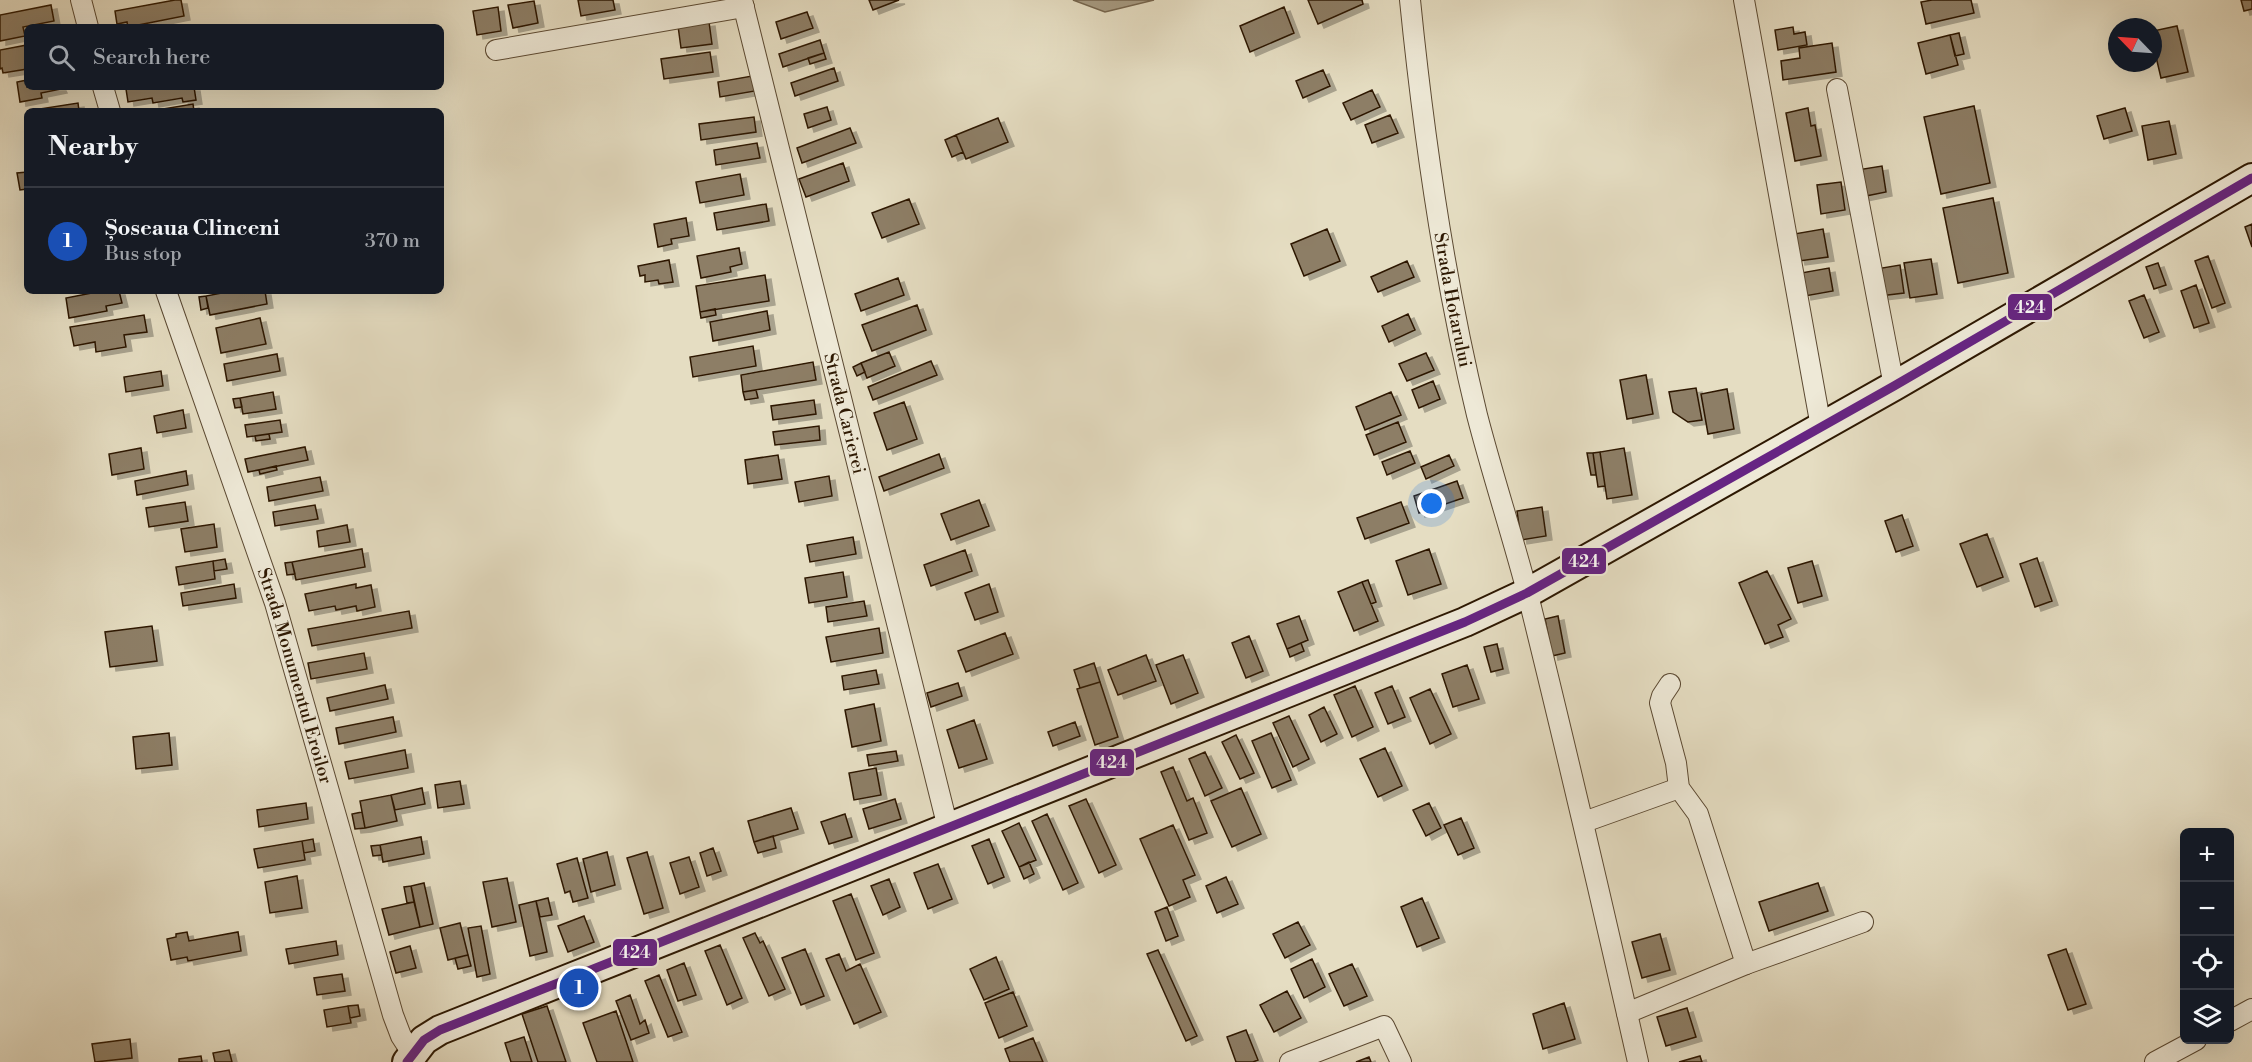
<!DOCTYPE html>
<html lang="en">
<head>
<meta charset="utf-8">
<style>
  :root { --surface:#171b24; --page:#242831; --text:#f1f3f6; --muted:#9ea1a6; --line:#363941; --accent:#1a73e8 }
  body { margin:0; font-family:"Libre Bodoni",serif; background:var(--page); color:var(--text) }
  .controls { position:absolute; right:18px; bottom:18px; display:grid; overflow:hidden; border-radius:9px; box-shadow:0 6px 24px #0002 }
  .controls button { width:54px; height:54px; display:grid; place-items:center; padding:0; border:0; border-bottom:2px solid var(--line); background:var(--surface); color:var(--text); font:30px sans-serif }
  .compass { position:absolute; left:2108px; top:18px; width:54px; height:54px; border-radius:50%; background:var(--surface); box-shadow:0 6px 24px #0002; rotate:295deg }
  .you { position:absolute; left:1432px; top:504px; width:21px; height:21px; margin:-15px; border:4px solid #fff; border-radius:50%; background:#1a73e8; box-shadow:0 0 0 9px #1a73e833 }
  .badge { display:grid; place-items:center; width:39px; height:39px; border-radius:50%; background:var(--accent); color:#fff; font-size:20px; font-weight:700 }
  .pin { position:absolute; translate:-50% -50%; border:3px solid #fff; box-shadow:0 2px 6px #0006 }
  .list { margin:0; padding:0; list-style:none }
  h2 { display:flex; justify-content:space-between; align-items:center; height:78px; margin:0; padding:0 24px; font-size:26px }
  h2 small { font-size:20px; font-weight:400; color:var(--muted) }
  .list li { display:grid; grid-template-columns:39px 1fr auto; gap:18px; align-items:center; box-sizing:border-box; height:108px; padding:0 24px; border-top:2px solid var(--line) }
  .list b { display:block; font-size:22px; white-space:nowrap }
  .list p { margin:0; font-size:20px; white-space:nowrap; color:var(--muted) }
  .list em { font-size:20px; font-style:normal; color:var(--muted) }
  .icon { flex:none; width:33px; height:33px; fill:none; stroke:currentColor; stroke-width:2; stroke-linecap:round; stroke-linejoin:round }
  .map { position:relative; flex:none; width:2252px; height:1062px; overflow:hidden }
  .search { position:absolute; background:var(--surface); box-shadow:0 6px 24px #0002; left:24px; top:24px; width:420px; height:66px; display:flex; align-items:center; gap:15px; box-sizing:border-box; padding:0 21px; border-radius:9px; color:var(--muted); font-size:22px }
  .panel { position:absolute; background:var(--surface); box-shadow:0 6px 24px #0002; left:24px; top:108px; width:420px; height:186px; border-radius:9px }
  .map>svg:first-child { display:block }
  .water { fill:#a69a81; stroke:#76664e; stroke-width:1.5 }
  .building { fill:#8d7e66; stroke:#2d1802; stroke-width:1.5; filter:url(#shadow) }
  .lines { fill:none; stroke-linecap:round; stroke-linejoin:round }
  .minor-casing { stroke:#5b4932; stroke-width:22 }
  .secondary-casing { stroke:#2d1802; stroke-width:32 }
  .minor { stroke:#eee9d7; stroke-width:20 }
  .secondary { stroke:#eee9d7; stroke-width:28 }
  .bus-1-casing { stroke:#eee9d7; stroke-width:14 }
  .bus-1 { stroke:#662483; stroke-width:9 }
  .labels { text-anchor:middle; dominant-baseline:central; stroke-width:4.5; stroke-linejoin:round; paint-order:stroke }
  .street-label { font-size:18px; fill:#2d1802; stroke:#eee9d7 }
  .line-badge { stroke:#eee9d7; stroke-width:2 }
  .badge-label { font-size:16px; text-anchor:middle; font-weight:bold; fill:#fff }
</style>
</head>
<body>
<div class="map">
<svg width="2252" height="1062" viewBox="0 0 2252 1062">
  <defs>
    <filter id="shadow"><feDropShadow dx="6" dy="4" stdDeviation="0" flood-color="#0004"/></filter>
  </defs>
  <rect width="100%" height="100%" fill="#e5ddc2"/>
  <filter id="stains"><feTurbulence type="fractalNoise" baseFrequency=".00333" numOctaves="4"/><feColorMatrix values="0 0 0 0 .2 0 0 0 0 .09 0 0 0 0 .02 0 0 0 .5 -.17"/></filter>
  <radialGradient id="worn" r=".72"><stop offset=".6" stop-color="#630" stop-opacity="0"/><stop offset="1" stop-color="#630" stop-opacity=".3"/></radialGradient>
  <path class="water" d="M1073,0H1154L1105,12Z"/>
  <path class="building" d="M175,0H181L184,16L128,27L127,22L117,24L115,11Z
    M578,0H613L615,10L581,16Z
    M869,0H899L873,10Z
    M1308,0H1362L1363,4L1318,24Z
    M1932,0H1971L1974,13L1926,24L1921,2Z
    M2241,0H2252V9L2244,11Z
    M534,1L538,23L513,28L508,5Z
    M51,5L54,21L23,27L25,36L0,41V15Z
    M498,7L501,31L477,35L473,11Z
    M1284,7L1294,33L1250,52L1240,26Z
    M807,12L813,28L781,39L776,22Z
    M709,22L712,44L681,48L678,26Z
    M2177,26L2188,72L2161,78L2153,44V31Z
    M1793,27L1794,34L1805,32L1807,45L1778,50L1775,30Z
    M1959,33L1964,54L1955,56L1950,35Z
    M1950,35L1958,65L1926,74L1918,43Z
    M820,40L824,53L783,67L779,54Z
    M1832,43L1836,72L1783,80L1781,61L1800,58L1799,48Z
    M27,45V69L3,73L2,68L0,69V50Z
    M710,52L713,72L664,79L661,59Z
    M824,53L826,59L810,64L808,58Z
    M834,68L838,81L795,96L791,83Z
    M1323,70L1330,86L1303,98L1296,81Z
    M752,76L755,91L720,97L718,82Z
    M27,80V87H60L61,89L41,93L42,98L20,102L17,82Z
    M140,87H194L196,100L183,102L182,98L153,103L152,98L128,102L126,89Z
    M1372,90L1380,107L1351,120L1343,103Z
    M78,103L79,111H27Z
    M193,104L194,111H151Z
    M1974,106L1990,183L1941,194L1924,117Z
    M827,107L831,120L808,128L804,114Z
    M1808,108L1811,126L1815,125L1821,156L1795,161L1786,113Z
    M2125,108L2132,131L2104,139L2097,116Z
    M1390,115L1398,133L1372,143L1365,125Z
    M754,117L756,132L701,140L699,124Z
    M998,118L1008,142L966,159L956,135Z
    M2169,121L2176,154L2148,160L2142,126Z
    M850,128L856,143L802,163L797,148Z
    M956,135L963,152L952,157L945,140Z
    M757,143L760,158L716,165L714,150Z
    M843,163L849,181L806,197L799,179Z
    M1882,166L1886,192L1861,197L1857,170Z
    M27,172V189L20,190L17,173Z
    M740,174L744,195L700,203L696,182Z
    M1841,182L1845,210L1821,214L1817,185Z
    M1993,198L2008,273L1958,283L1943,208Z
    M909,199L919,224L882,238L872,213Z
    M766,204L769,221L717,230L714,213Z
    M686,218L689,236L671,239L672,244L658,247L654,224Z
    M2252,224V247L2245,227Z
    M1327,229L1340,261L1304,276L1291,244Z
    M1823,229L1828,257L1799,261L1794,234Z
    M739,248L742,264L730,267L731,272L701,278L697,256Z
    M2208,256L2225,303L2212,308L2195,261Z
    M1931,259L1937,294L1910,298L1904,263Z
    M669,260L673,282L659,284L658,280L645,282V275L640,276L638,266Z
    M1407,261L1414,277L1378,292L1371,277Z
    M2158,263L2166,285L2154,289L2146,267Z
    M1900,265L1904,293L1880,296L1876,269Z
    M1829,268L1833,291L1805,296L1801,273Z
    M765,275L769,301L700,312L696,286Z
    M898,278L904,295L861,311L855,294Z
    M2196,285L2209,323L2194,328L2181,291Z
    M102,291H119L122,303L106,306L107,311L69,318L66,298Z
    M232,291H265L267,304L210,315L206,296Z
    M2144,295L2159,332L2144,338L2129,301Z
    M206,296L208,308L201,310L199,297Z
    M917,305L926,330L872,351L862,325Z
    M715,309L716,315L701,318L700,312Z
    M767,311L770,330L713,341L710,322Z
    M1408,314L1415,330L1389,342L1382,326Z
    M144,315L147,332L124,335L126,347L96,352L95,342L74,346L70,327Z
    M260,318L266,344L221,353L216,328Z
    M753,346L756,366L693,377L690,357Z
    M889,352L895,366L867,378L861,363Z
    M1426,353L1434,370L1407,381L1399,364Z
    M277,354L280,371L227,381L224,364Z
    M931,361L937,375L873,400L868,387Z
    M813,362L816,380L743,392L741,375Z
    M861,363L865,372L857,376L853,367Z
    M161,371L163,386L126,392L124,377Z
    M1646,375L1653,414L1627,419L1620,380Z
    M1433,381L1440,399L1419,408L1412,390Z
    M1696,388L1702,420L1688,422L1673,412L1669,392Z
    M1727,389L1734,429L1708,434L1701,394Z
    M756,390L758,398L745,400L743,392Z
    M273,392L276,409L243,414L240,398Z
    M1391,392L1401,415L1365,430L1356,407Z
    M240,398L242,407L235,408L233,399Z
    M814,400L816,414L773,420L771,406Z
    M904,402L917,439L887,450L874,413Z
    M183,410L186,428L157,433L154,416Z
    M280,420L282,432L247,437L245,425Z
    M1398,422L1406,442L1374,455L1366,435Z
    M819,426L820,440L775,445L773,432Z
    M269,434L270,439L256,441L255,436Z
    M305,447L308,460L248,472L245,459Z
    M141,448L144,469L112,475L109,454Z
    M1624,448L1632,495L1607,499L1600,452Z
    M1410,451L1415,463L1387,475L1382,462Z
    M1600,452L1605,486L1598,487L1593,453Z
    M1587,453H1593L1596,475H1591Z
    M939,454L944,468L884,491L879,477Z
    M778,455L782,479L748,484L745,460Z
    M1449,455L1454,466L1426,479L1421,467Z
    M276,466L277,470L260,474L259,470Z
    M186,471L188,485L137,495L135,481Z
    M829,476L832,496L799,502L795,482Z
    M320,477L323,491L269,501L267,487Z
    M1457,481L1463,498L1419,513L1414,496Z
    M979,500L989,526L951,540L941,514Z
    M185,502L188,521L149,527L146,508Z
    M1401,502L1409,523L1365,539L1357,518Z
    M315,505L318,519L275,526L273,512Z
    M1542,507L1546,536L1521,540L1517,511Z
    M1902,515L1913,546L1896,552L1885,521Z
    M214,524L217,547L185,552L181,529Z
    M347,525L350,542L319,547L317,531Z
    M1987,534L2003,577L1977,587L1960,544Z
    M853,537L856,554L810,562L807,545Z
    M362,549L365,567L296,580L292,562Z
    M1429,549L1441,584L1408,595L1396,561Z
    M965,550L972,571L931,586L924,565Z
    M2037,558L2052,601L2035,607L2020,564Z
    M225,559L227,569L214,571L213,561Z
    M213,561L215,579L179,585L176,567Z
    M1812,561L1822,596L1798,603L1788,568Z
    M292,562L295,574L287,575L285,563Z
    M1767,571L1791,619L1778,625L1783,637L1765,644L1739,583Z
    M843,572L847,597L809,603L805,578Z
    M1368,580L1376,602L1371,604L1362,582Z
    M1362,582L1378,621L1354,631L1338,592Z
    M234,584L236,598L183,606L181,593Z
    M356,584V588L371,585L375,607L357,611L356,606L336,610L335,606L309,611L305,594Z
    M989,584L998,612L975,620L965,593Z
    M864,601L867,616L828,622L826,607Z
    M409,611L412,628L312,646L308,629Z
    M1299,616L1308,640L1287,649L1277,624Z
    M1558,616L1565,653L1552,656L1545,619Z
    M152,626L157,661L110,667L105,632Z
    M879,628L883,653L831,662L826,637Z
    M1005,633L1013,654L966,672L958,651Z
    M1249,636L1263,671L1246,678L1232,643Z
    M1301,643L1304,651L1290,657L1287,649Z
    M1497,644L1503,669L1491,672L1484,647Z
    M364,653L367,669L311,679L308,663Z
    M1146,655L1156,681L1118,695L1108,670Z
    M1183,655L1198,693L1171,704L1156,665Z
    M1094,663L1100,682L1080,688L1074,670Z
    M1467,665L1479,699L1453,707L1442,674Z
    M876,670L879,684L844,690L842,676Z
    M1100,682L1118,737L1095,745L1077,689Z
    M958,683L962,696L931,707L927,693Z
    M385,685L388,699L330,711L327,698Z
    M1355,686L1373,727L1352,737L1334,695Z
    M1392,686L1405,717L1388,724L1375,693Z
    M1430,689L1451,734L1430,744L1410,698Z
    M874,704L881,741L852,747L845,710Z
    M1324,707L1337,734L1321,742L1309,715Z
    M1289,716L1309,759L1293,767L1273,723Z
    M393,717L396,732L339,744L336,728Z
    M974,720L987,759L959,768L947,730Z
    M1075,722L1080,736L1053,746L1048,732Z
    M169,733L172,765L136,769L133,737Z
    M1271,733L1291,780L1272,788L1252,741Z
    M1236,735L1254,773L1240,779L1222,742Z
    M1385,748L1402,786L1378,797L1360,759Z
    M405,750L408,768L349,779L345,762Z
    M896,751L898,761L869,766L867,755Z
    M1205,752L1222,788L1205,796L1189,759Z
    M1173,767L1187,801L1193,798L1207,833L1189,840L1161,772Z
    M876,768L881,795L854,800L849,773Z
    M460,781L464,804L438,808L435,785Z
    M422,788L425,804L395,810L391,795Z
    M1241,788L1261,834L1232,847L1211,801Z
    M391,795L397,821L365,828L360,801Z
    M895,799L901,819L869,829L863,809Z
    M1086,799L1116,865L1099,873L1069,806Z
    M306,803L308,819L259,827L257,810Z
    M1429,803L1441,828L1426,836L1413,810Z
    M791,808L798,829L754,842L748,821Z
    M362,812L365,828L355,829L352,814Z
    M845,814L852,837L829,844L821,822Z
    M1047,814L1078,883L1063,890L1032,821Z
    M1461,818L1474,848L1458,855L1444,825Z
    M1019,823L1036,860L1019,867L1002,831Z
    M1173,825L1195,875L1183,880L1190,897L1169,906L1140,839Z
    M773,836L776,848L758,853L754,842Z
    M421,837L424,854L383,862L380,845Z
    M313,839L315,851L304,853L302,841Z
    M989,839L1004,877L988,884L972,846Z
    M302,841L305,860L258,868L254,849Z
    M380,845L382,855L373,856L371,846Z
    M713,848L721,871L707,876L700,853Z
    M607,852L615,885L591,892L583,859Z
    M647,852L663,908L644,914L627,858Z
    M689,857L699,887L680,894L670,863Z
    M577,858L588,898L573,902L570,891L565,893L557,864Z
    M1029,862L1034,874L1024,879L1019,867Z
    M938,864L952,899L928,909L914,873Z
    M297,876L302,908L270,913L265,882Z
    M1226,877L1238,904L1217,913L1206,886Z
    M507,878L516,922L492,927L483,882Z
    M889,879L900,907L883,915L871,886Z
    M424,883L433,924L420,927L411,886Z
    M1818,883L1828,911L1769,931L1759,902Z
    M411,886L414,902L407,903L404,887Z
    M851,894L874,953L856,960L833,901Z
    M548,898L552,915L540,917L536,901Z
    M1422,898L1439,938L1417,947L1401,907Z
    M536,901L547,952L530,956L519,905Z
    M414,902L420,927L389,935L382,909Z
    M1167,907L1178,936L1166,941L1155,912Z
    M584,916L594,942L568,952L558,926Z
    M1298,922L1310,945L1285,958L1273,934Z
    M460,923L468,955L448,960L440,928Z
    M481,926L490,974L477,977L468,928Z
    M187,932L189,941L238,932L241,951L188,961L187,957L171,960L167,939L176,937V934Z
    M755,933L760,943L763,941L785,989L769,996L743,938Z
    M1660,934L1670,970L1642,978L1632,942Z
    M336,941L338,955L289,964L286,949Z
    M720,945L742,998L727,1005L705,951Z
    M410,946L416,968L396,973L390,952Z
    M805,949L824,996L801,1005L782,958Z
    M2066,949L2086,1004L2068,1010L2048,955Z
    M1158,950L1197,1036L1186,1041L1147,954Z
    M839,954L846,971L860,964L881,1012L854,1024L826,959Z
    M468,955L471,966L458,969L455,958Z
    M996,957L1009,989L984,1000L970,969Z
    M1312,959L1325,987L1304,998L1291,969Z
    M684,963L696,995L678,1001L667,970Z
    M1352,964L1367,996L1344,1006L1329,974Z
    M342,974L345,991L317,995L314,978Z
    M659,975L682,1032L668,1037L645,981Z
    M1287,991L1301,1018L1274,1032L1260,1005Z
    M1013,992L1027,1026L999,1038L985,1003Z
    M630,995L640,1024L645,1020L649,1033L631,1040L616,1001Z
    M1564,1003L1575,1039L1543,1049L1533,1014Z
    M358,1005L360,1016L350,1018L348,1006Z
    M348,1006L351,1023L327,1027L324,1010Z
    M547,1006L566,1062H538L522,1014Z
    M1687,1008L1696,1037L1666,1046L1657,1017Z
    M616,1011L633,1062H597L583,1023Z
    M1246,1030L1258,1060L1253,1062H1236L1227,1037Z
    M524,1037L532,1062H511L505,1043Z
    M1033,1038L1043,1062H1010L1005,1049Z
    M130,1039L132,1058L95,1062L92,1044Z
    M229,1050L232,1062H215L213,1053Z
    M201,1056L202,1062H179V1059Z
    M1700,1056L1702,1062H1679Z
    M1369,1057L1371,1062H1356Z"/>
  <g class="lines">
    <defs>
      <g id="minor">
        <path d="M81,0L88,27"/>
        <path id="s1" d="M742,0L948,828"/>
        <path id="s2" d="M1410,0C1424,139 1444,279 1477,415C1493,477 1513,537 1529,599C1567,753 1603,907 1638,1062"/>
        <path d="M1744,0L1821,427"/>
        <path d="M496,50L744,7"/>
        <path d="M103,87L110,111"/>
        <path d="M1837,89L1894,386"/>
        <path id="s3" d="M166,291L275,603L393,1015L401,1036L412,1053"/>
        <path d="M1670,684L1662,696L1660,703L1676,763L1679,788L1698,814L1746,964"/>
        <path d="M1584,822L1679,788"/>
        <path d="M1627,1013L1746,964L1863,922"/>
        <path d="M2230,1021L2252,1009"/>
        <path d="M1290,1062L1384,1026L1401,1062"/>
        <path d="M2155,1062L2196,1040"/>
      </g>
      <path id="secondary" d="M407,1062L424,1040L440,1030L1465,622L1527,593L1894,386L2252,178"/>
    </defs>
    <use href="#minor" class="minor-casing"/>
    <use href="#secondary" class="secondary-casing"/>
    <use href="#minor" class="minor"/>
    <use href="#secondary" class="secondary"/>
    <defs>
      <path id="bus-1" d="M407,1062L424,1040L440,1030L1465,622L1527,593L1894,386L2252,178"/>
    </defs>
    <use href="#bus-1" class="bus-1-casing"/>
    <use href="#bus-1" class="bus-1"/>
  </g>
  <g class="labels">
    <g class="street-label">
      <text stroke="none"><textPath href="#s2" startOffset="303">Strada Hotarului</textPath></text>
      <text stroke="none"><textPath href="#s1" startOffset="426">Strada Carierei</textPath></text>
      <text stroke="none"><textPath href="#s3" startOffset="406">Strada Monumentul Eroilor</textPath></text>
    </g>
  </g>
  <g class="line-badge">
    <rect x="2007" y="293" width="46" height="28" rx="6" fill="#662483"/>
    <rect x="1561" y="547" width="46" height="28" rx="6" fill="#662483"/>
    <rect x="1089" y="748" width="46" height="29" rx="6" fill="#662483"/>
    <rect x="612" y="938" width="46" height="29" rx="6" fill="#662483"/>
  </g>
  <g class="badge-label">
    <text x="2030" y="313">424</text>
    <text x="1584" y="567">424</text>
    <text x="1112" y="768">424</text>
    <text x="635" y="958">424</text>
  </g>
  <rect width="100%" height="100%" filter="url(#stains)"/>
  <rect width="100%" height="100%" fill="url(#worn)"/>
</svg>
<div class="controls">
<button>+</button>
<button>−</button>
<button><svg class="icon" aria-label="locate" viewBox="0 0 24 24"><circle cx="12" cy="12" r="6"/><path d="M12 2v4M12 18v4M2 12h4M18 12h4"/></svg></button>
<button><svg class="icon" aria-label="layers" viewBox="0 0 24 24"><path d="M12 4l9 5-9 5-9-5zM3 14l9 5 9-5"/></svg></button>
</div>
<svg class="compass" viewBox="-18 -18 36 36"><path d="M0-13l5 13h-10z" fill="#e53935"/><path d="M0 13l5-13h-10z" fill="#9ea1a6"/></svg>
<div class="you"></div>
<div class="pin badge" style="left:579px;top:988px;background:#1a4fb4">1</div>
<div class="search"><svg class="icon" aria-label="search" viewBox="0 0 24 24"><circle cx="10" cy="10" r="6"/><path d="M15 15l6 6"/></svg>Search here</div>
<section class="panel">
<h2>Nearby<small></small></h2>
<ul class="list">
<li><span class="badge" style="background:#1a4fb4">1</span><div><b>Șoseaua Clinceni</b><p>Bus stop</p></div><em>370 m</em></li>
</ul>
</section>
</div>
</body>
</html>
